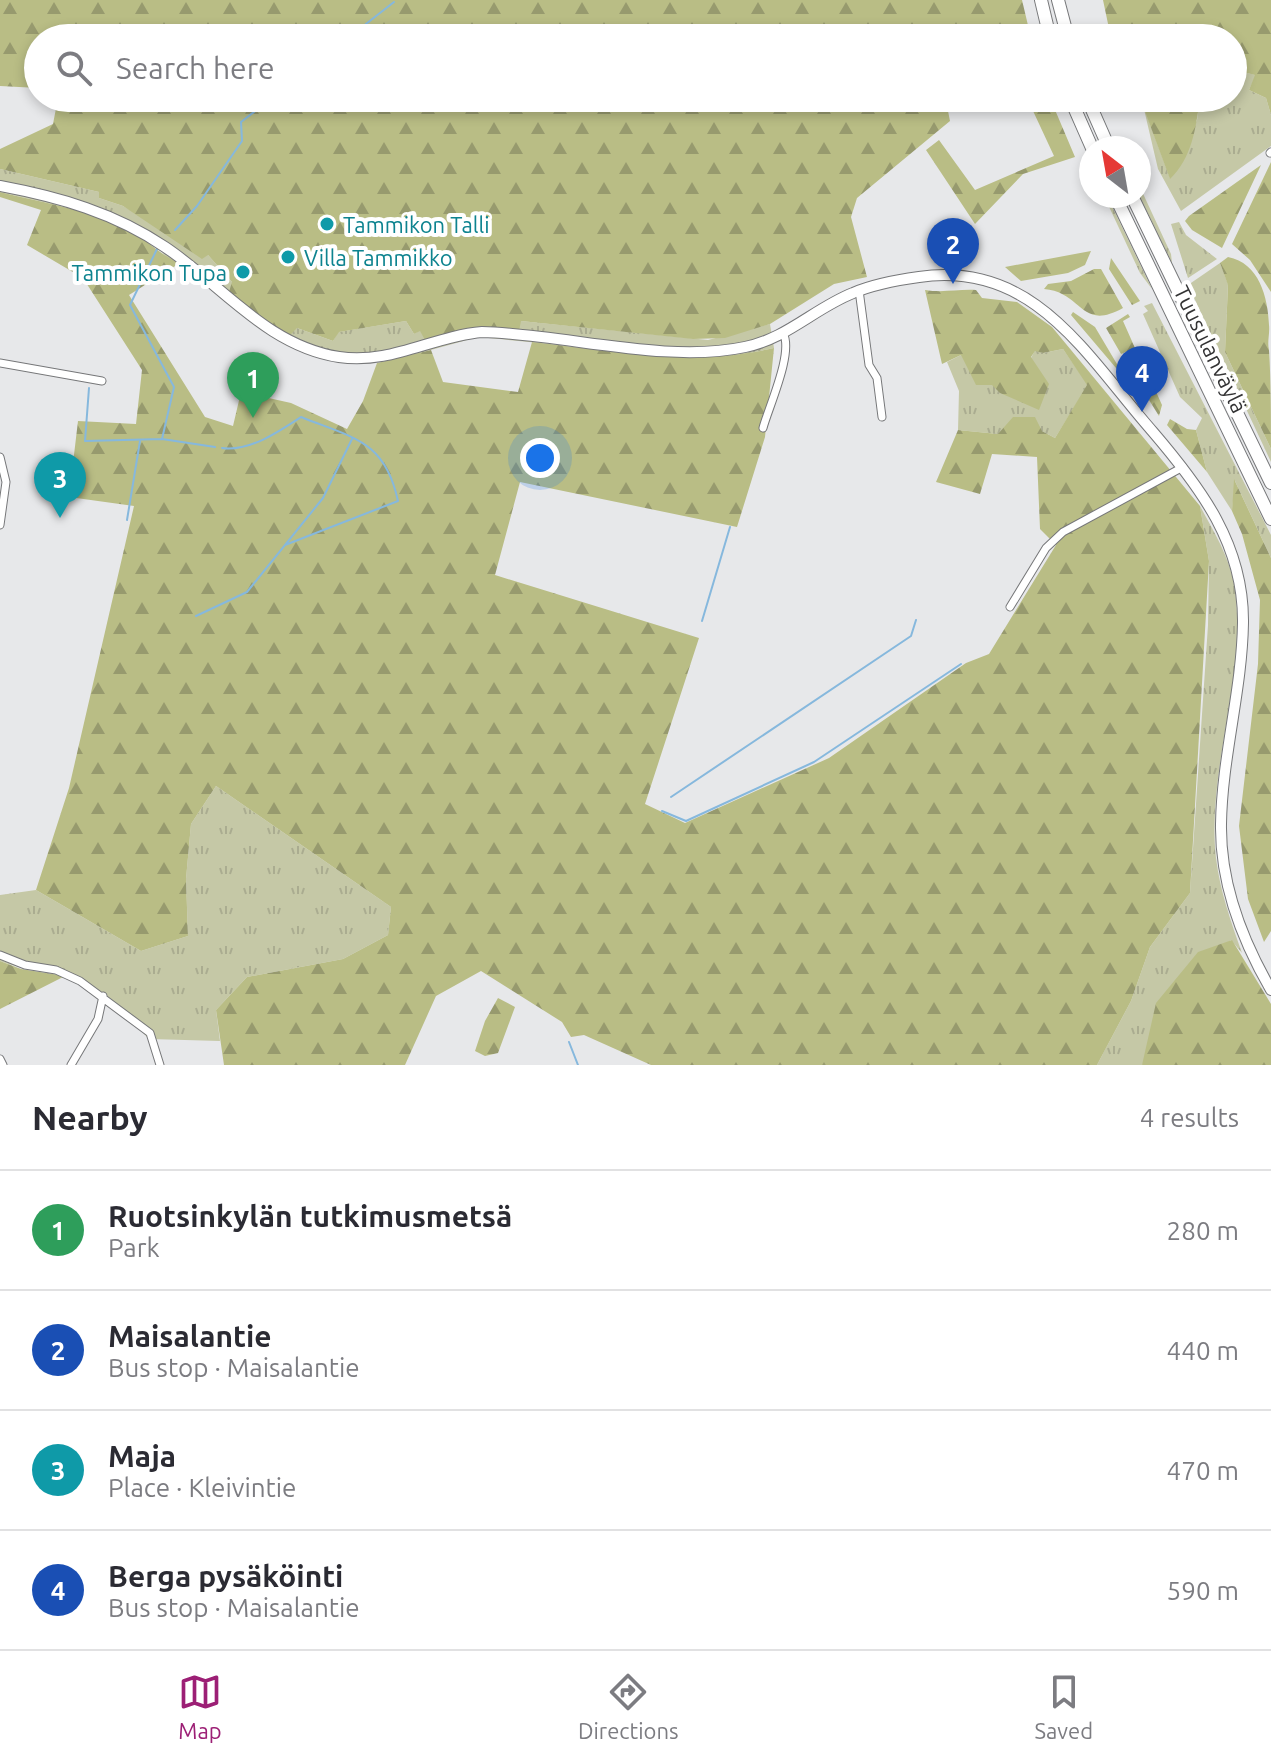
<!DOCTYPE html>
<html lang="en">
<head>
<meta charset="utf-8">
<style>
  :root { --surface:#fff; --page:#f7f7f7; --text:#2b2b33; --muted:#7c7c81; --line:#e1e1e2; --accent:#9c1f75 }
  body { margin:0; font-family:Ubuntu,sans-serif; background:var(--page); color:var(--text) }
  .compass { position:absolute; left:1079px; top:136px; width:72px; height:72px; border-radius:50%; background:var(--surface); box-shadow:0 4px 12px #0003; rotate:329deg }
  .you { position:absolute; left:540px; top:458px; width:28px; height:28px; margin:-20px; border:6px solid #fff; border-radius:50%; background:#1a73e8; box-shadow:0 0 0 12px #1a73e833 }
  .badge { display:grid; place-items:center; width:52px; height:52px; border-radius:50%; background:var(--accent); color:#fff; font-size:26px; font-weight:700 }
  .pin { position:absolute; translate:-50% -66px; filter:drop-shadow(0 2px 4px #0008) }
  .pin::after { content:''; position:absolute; top:42px; width:28px; height:24px; background:inherit; clip-path:polygon(0 0,100% 0,50% 100%) }
  .list { margin:0; padding:0; list-style:none }
  h2 { display:flex; justify-content:space-between; align-items:center; height:104px; margin:0; padding:0 32px; font-size:34px }
  h2 small { font-size:26px; font-weight:400; color:var(--muted) }
  .list li { display:grid; grid-template-columns:52px 1fr auto; gap:24px; align-items:center; box-sizing:border-box; height:120px; padding:0 32px; border-top:2px solid var(--line) }
  .list b { display:block; font-size:30px; white-space:nowrap }
  .list p { margin:0; font-size:26px; white-space:nowrap; color:var(--muted) }
  .list em { font-size:26px; font-style:normal; color:var(--muted) }
  .icon { flex:none; width:44px; height:44px; fill:none; stroke:currentColor; stroke-width:2; stroke-linecap:round; stroke-linejoin:round }
  .map { position:relative; flex:none; width:1271px; height:1065px; overflow:hidden }
  .search { position:absolute; background:var(--surface); box-shadow:0 4px 12px #0003; left:24px; right:24px; top:24px; height:88px; display:flex; align-items:center; gap:20px; box-sizing:border-box; padding:0 28px; border-radius:44px; color:var(--muted); font-size:30px }
  .sheet { height:584px; background:var(--surface) }
  nav { display:flex; justify-content:space-around; align-items:center; box-sizing:border-box; height:112px; border-top:2px solid var(--line); background:var(--surface); font-size:22px; color:var(--muted) }
  nav a { display:grid; justify-items:center; gap:4px }
  nav .on { color:var(--accent) }
  .map>svg:first-child { display:block }
  .grass { fill:url(#grass-tufts) }
  .forest { fill:url(#forest-firs) }
  .lines { fill:none; stroke-linecap:round; stroke-linejoin:round }
  .stream { stroke:#86b8dd; stroke-width:2 }
  .street-casing { stroke:#767779; stroke-width:9 }
  .secondary-casing { stroke:#767779; stroke-width:12 }
  .highway-casing { stroke:#767779; stroke-width:14 }
  .street { stroke:#fff; stroke-width:7 }
  .secondary { stroke:#fff; stroke-width:10 }
  .highway { stroke:#fff; stroke-width:12 }
  .culture-dot { fill:#0f9aa8; stroke:#fff; stroke-width:3 }
  .labels { text-anchor:middle; dominant-baseline:central; stroke-width:8; stroke-linejoin:round; paint-order:stroke }
  .culture-label { font-size:22px; fill:#0d838f; stroke:#fff; text-anchor:start }
  .street-label { font-size:22px; fill:#333334; stroke:#fff }
</style>
</head>
<body>
<div class="map">
<svg width="1271" height="1065" viewBox="0 0 1271 1065">
  <defs>
    <pattern id="grass-tufts" width="24" height="20" patternUnits="userSpaceOnUse" patternTransform="scale(2)"><rect width="24" height="20" fill="#c5c8a6"/><path d="M3 7l-1-3M5 7V3M7 7l1-3M15 17l-1-3M17 17v-4M19 17l1-3" fill="none" stroke="#aaac90"/></pattern>
    <pattern id="forest-firs" width="22" height="20" patternUnits="userSpaceOnUse" patternTransform="scale(2)"><rect width="22" height="20" fill="#b9bd85"/><path d="M5 1l3.5 6h-7zM16 11l3.5 6h-7z" fill="#979a6e"/></pattern>
  </defs>
  <rect width="100%" height="100%" fill="#e7e8ea"/>
  <path class="grass" d="M1243,72L1256,75L1249,90L1266,98L1271,115V146L1181,211L1158,169L1143,105L1170,178L1197,120L1200,98H1233V77Z
    M0,169L99,192V198L123,206L208,255L232,282L297,328L333,341L338,332L406,321L414,334L420,330L426,340L463,329L521,321L708,340L770,324L774,348L746,354L696,358L478,337L409,356L364,363L305,351L180,263L168,259L157,246L78,210L0,192Z
    M1139,185L1171,254L1172,263L1139,195Z
    M1104,196H1107L1152,289L1140,273Z
    M1179,222L1186,235L1217,259L1188,278L1171,224Z
    M1220,263L1228,284L1225,352L1271,449V462L1188,285Z
    M1152,303L1271,535V558L1235,481L1232,511L1207,472L1196,430L1202,418L1180,397L1143,314L1148,311L1144,306Z
    M1063,349L1088,385L1055,438L1042,431L998,434L958,430L959,391L947,362L961,355L1031,358L1035,350L1043,353Z
    M1200,506C1213,530 1229,556 1234,584C1249,670 1206,769 1216,858C1220,891 1231,922 1242,953L1231,940L1142,1065H1097L1131,1001L1150,947L1190,893L1208,625L1209,561Z
    M216,786L391,907L388,935L343,959L247,977L216,1010L220,1041L149,1039C129,1018 90,983 62,976C41,970 21,969 0,961V895L36,890L141,951L188,936L186,879L191,824Z"/>
  <path class="forest" d="M0,0H1022L1031,38H1010L1007,31L954,38H38V88L0,86Z
    M1103,0H1271V115L1266,98L1249,90L1255,75L1243,72L1233,77V38H1111Z
    M58,98H958V101L947,106L950,121L857,198L851,217L867,277L834,284L770,324L725,338L693,339L521,321L519,331L463,329L425,340L420,331L414,334L406,321L339,332L333,341L297,328L290,335L265,321L229,292L232,282L208,255L202,259L123,206L99,198V192L0,169V149L53,124Z
    M1027,98H1050L1075,157L1023,174L975,224L926,150L939,140L975,190L1054,156Z
    M1140,98H1200C1196,128 1192,158 1170,179Z
    M1271,162V292L1250,260L1232,244Z
    M1261,165L1222,248L1192,230L1185,221L1189,216Z
    M0,192C41,202 84,209 122,226C143,235 161,257 180,263L129,295L205,417L233,426L241,392L291,403L347,429L363,401L377,363L431,350L443,382L518,392L532,342C613,351 694,367 774,348L765,437L737,527L520,482L495,575L699,638L645,804L685,823L829,758L966,663L989,654L1056,545L1040,529L1037,457L992,454L980,494L936,482L958,430L998,434L1013,417H1035L1042,431L1055,438L1087,385L1063,349L1043,353L1035,351L1031,357L1049,384L1039,410L1000,393L992,385H976L961,355L942,364L925,290C943,293 958,289 976,290L982,298L1017,302L1052,327L1200,506L1209,561L1190,893L1150,947L1131,1001L1097,1065H651L584,1035L571,1037L562,1022L481,971L436,996L405,1065H224L216,1010L247,977L343,959L388,935L391,907L216,786L191,824L186,879L188,936L141,951L36,890L69,788L134,506L69,497L78,421L136,424L142,370L83,278L27,245L41,210L0,197Z
    M1091,251L1085,265L1068,273L1021,281L1005,267Z
    M1228,257C1259,263 1268,297 1269,325C1270,333 1267,342 1269,350C1271,381 1271,417 1271,449L1225,352L1228,285L1220,263Z
    M1111,258L1140,301L1132,305L1109,269Z
    M1094,269H1101L1123,308C1080,332 1083,292 1044,289L1048,284L1071,281Z
    M1073,312L1095,327L1127,381L1071,315Z
    M1128,314L1130,317L1123,321L1135,348L1121,354L1106,328Z
    M1139,354L1162,405L1159,416L1126,363Z
    M1170,419L1187,429L1196,430L1207,472L1167,425Z
    M1234,479L1271,558V931L1264,942L1248,899L1239,826L1258,664L1260,600L1242,534L1232,511Z
    M1232,940L1271,1004V1065H1142L1156,1003L1198,952Z
    M0,961L21,969L65,976L0,1009Z
    M498,998L515,1007L498,1053L485,1056L475,1051L485,1021Z"/>
  <g class="lines">
    <path class="stream" d="M348,38L394,2
      M175,230L197,206L242,141L241,122L272,98
      M157,249L130,305L174,387L162,439
      M89,388L85,441L162,439L215,447
      M222,448C249,452 280,431 301,417C353,438 385,440 398,501L285,545
      M127,520L140,441
      M196,616L247,592L323,498L352,439
      M702,621L730,527
      M671,797L911,636L916,620
      M662,811L686,821L814,762L961,664
      M569,1042L578,1065"/>
    <defs>
      <path id="street" d="M1270,153L1271,152
        M859,290L869,365L877,378L882,417
        M0,363L102,381
        M763,428C769,406 794,352 783,333
        M0,457L6,482L0,525
        M1010,607L1046,548L1063,532L1183,467
        M0,955L25,965L56,970L80,981L150,1033L160,1065
        M0,1059L3,1065
        M71,1065L98,1019L103,996"/>
      <path id="secondary" d="M0,186C59,197 115,213 165,247C222,285 267,346 339,357C390,365 433,336 482,332C564,334 666,364 745,347C786,339 815,308 853,293C874,284 897,280 919,277C1035,260 1087,357 1153,432C1201,488 1244,545 1243,623C1242,690 1222,757 1221,824C1220,884 1242,940 1271,990"/>
      <path id="highway" d="M1041,0L1050,38
        M1058,0L1068,38
        M1070,98L1092,148
        M1087,98L1109,148
        M1115,196L1271,519
        M1132,196L1271,483"/>
    </defs>
    <use href="#street" class="street-casing"/>
    <use href="#secondary" class="secondary-casing"/>
    <use href="#highway" class="highway-casing"/>
    <use href="#street" class="street"/>
    <use href="#secondary" class="secondary"/>
    <use href="#highway" class="highway"/>
  </g>
  <g class="culture-dot">
    <circle cx="327" cy="224" r="8"/>
    <circle cx="288" cy="257" r="8"/>
    <circle cx="243" cy="272" r="8"/>
  </g>
  <g class="labels">
    <g class="culture-label">
      <text x="343" y="224">Tammikon Talli</text>
      <text x="304" y="257">Villa Tammikko</text>
      <text x="227" y="272" text-anchor="end">Tammikon Tupa</text>
    </g>
    <g class="street-label">
      <text transform="translate(1211 349) rotate(64)">Tuusulanväylä</text>
    </g>
  </g>
</svg>
<svg class="compass" viewBox="-18 -18 36 36"><path d="M0-13l5 13h-10z" fill="#e53935"/><path d="M0 13l5-13h-10z" fill="#7c7c81"/></svg>
<div class="you"></div>
<div class="pin badge" style="left:253px;top:418px;background:#2e9e5b">1</div>
<div class="pin badge" style="left:953px;top:284px;background:#1a4fb4">2</div>
<div class="pin badge" style="left:60px;top:518px;background:#0f9aa8">3</div>
<div class="pin badge" style="left:1142px;top:412px;background:#1a4fb4">4</div>
<div class="search"><svg class="icon" aria-label="search" viewBox="0 0 24 24"><circle cx="10" cy="10" r="6"/><path d="M15 15l6 6"/></svg>Search here</div>
</div>
<section class="sheet">
<h2>Nearby<small>4 results</small></h2>
<ul class="list">
<li><span class="badge" style="background:#2e9e5b">1</span><div><b>Ruotsinkylän tutkimusmetsä</b><p>Park</p></div><em>280 m</em></li>
<li><span class="badge" style="background:#1a4fb4">2</span><div><b>Maisalantie</b><p>Bus stop · Maisalantie</p></div><em>440 m</em></li>
<li><span class="badge" style="background:#0f9aa8">3</span><div><b>Maja</b><p>Place · Kleivintie</p></div><em>470 m</em></li>
<li><span class="badge" style="background:#1a4fb4">4</span><div><b>Berga pysäköinti</b><p>Bus stop · Maisalantie</p></div><em>590 m</em></li>
</ul>
</section>
<nav>
<a class="on"><svg class="icon" aria-label="map" viewBox="0 0 24 24"><path d="M3 6l6-2 6 2 6-2v14l-6 2-6-2-6 2zM9 4v14M15 6v14"/></svg>Map</a>
<a><svg class="icon" aria-label="directions" viewBox="0 0 24 24"><path d="M12 3l9 9-9 9-9-9zM9 14v-3h6M13 9l2 2-2 2"/></svg>Directions</a>
<a><svg class="icon" aria-label="saved" viewBox="0 0 24 24"><path d="M7 4h10v16l-5-4-5 4z"/></svg>Saved</a>
</nav>
</body>
</html>
